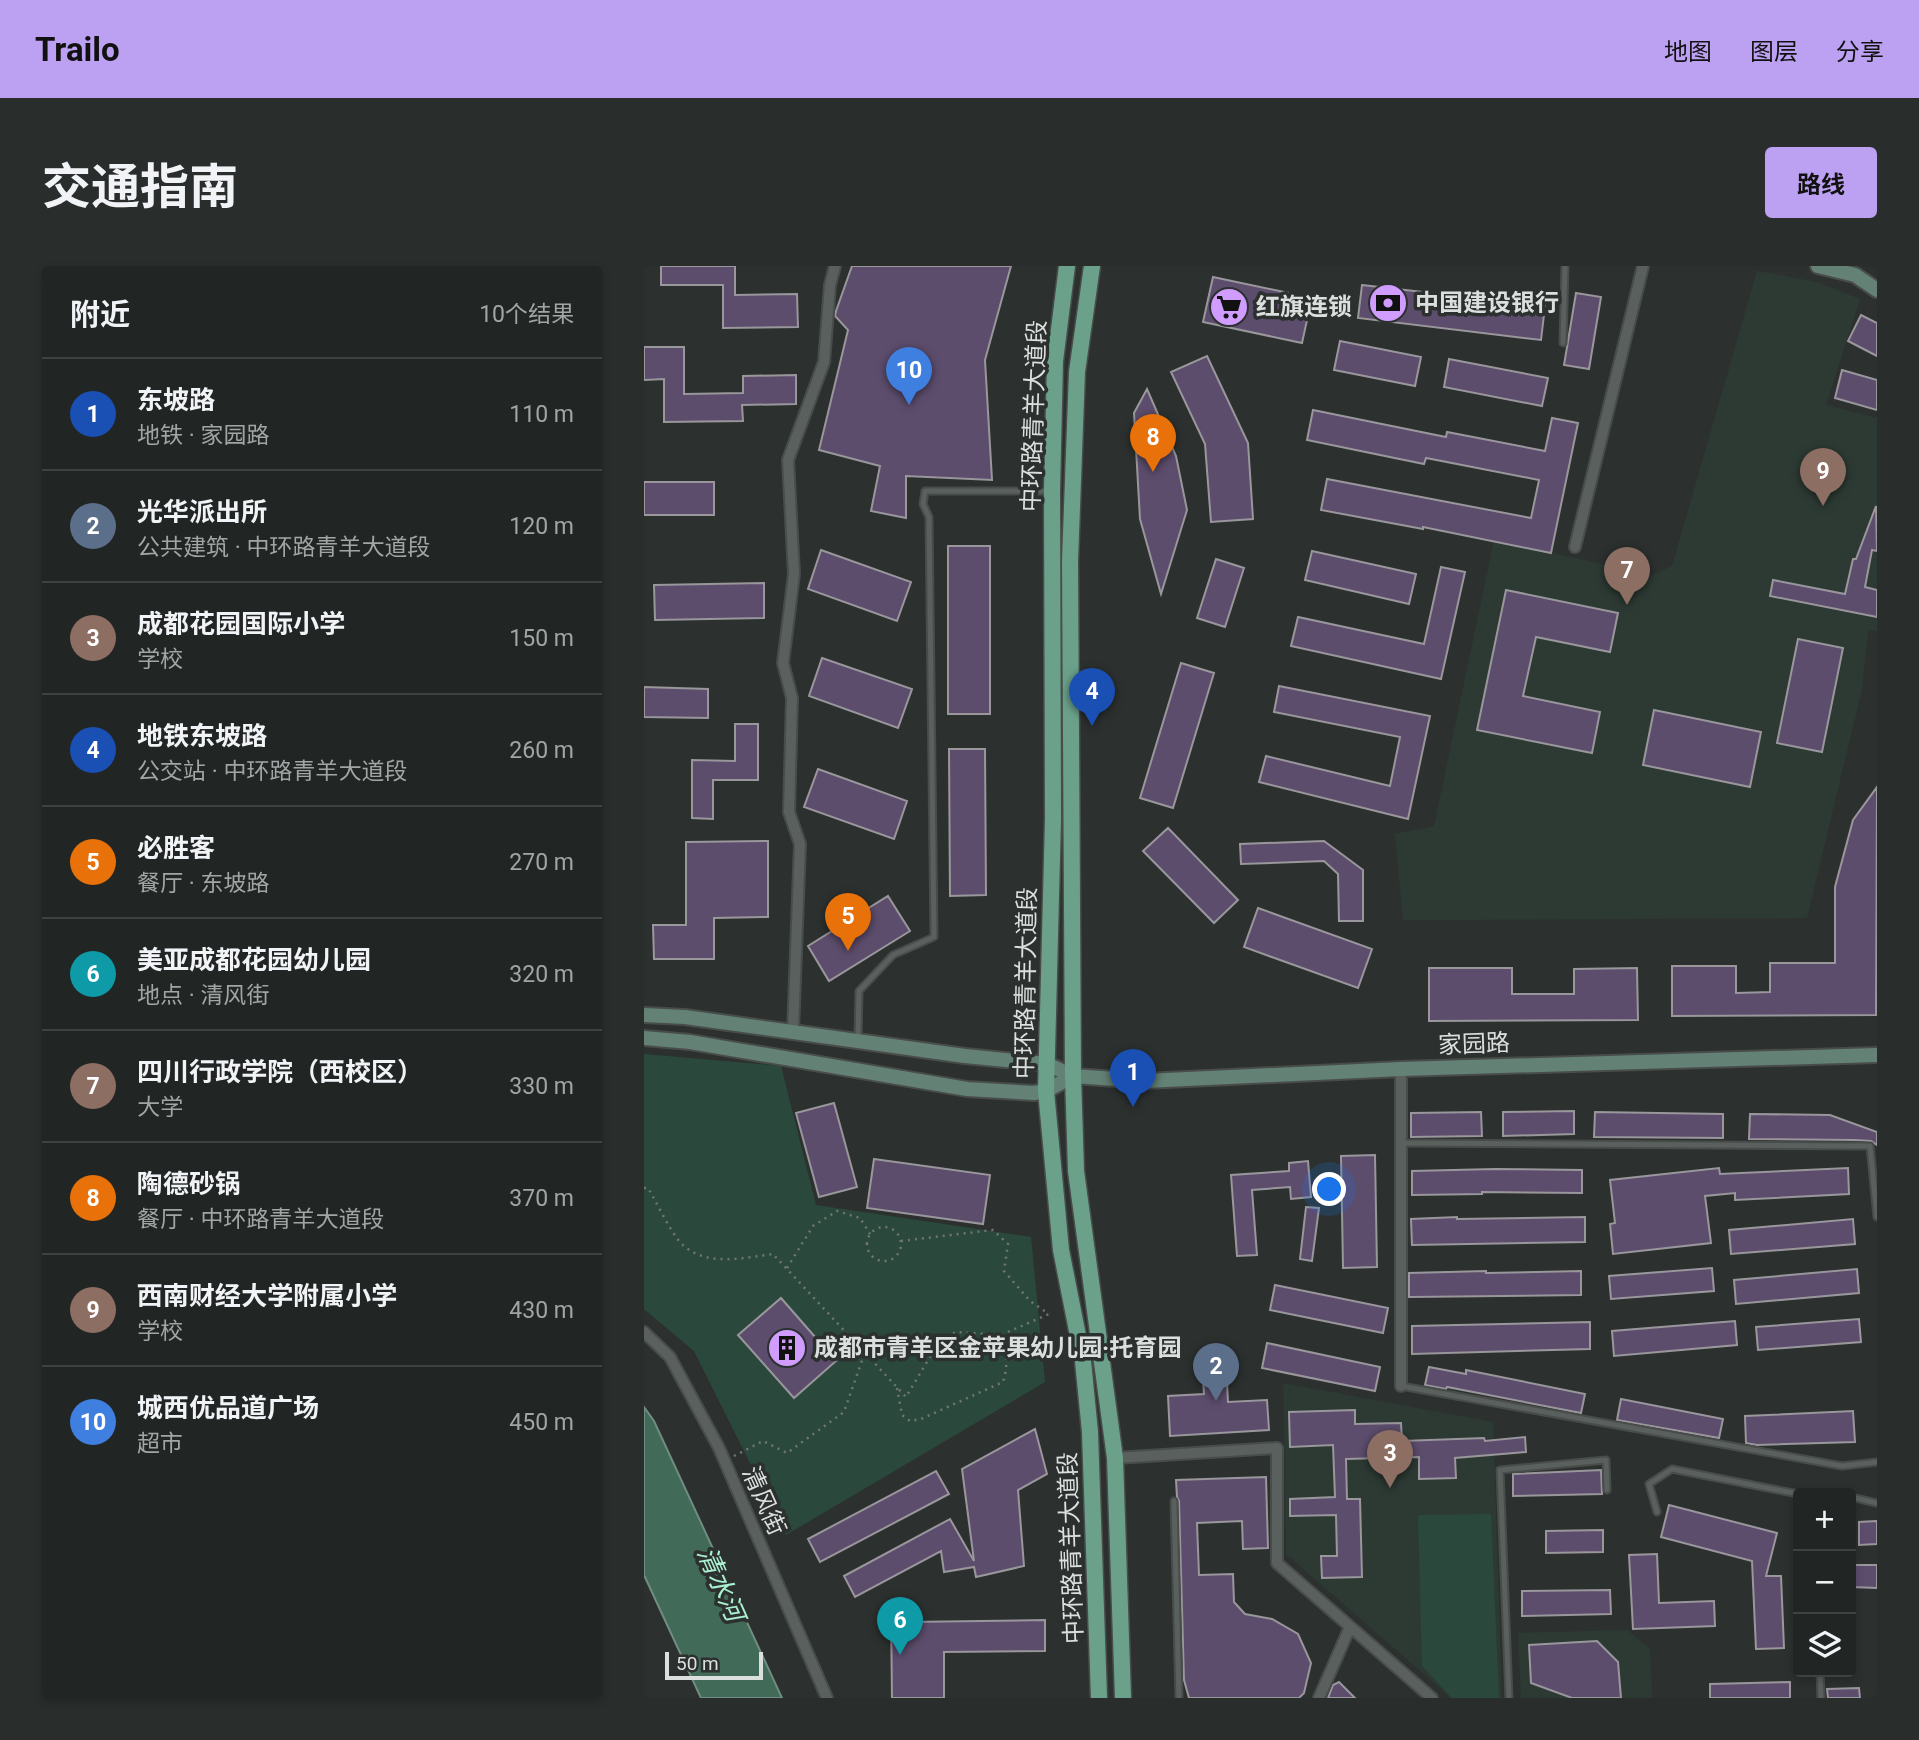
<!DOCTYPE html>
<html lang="zh">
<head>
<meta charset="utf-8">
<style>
  :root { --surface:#212523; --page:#292d2b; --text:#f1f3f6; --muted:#a2a5a6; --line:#3e4241; --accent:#bca0f2 }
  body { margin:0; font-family:Roboto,"Noto Sans SC",sans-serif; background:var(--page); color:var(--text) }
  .controls { position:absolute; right:21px; bottom:21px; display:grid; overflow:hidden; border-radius:7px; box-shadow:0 4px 10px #0003 }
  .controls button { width:63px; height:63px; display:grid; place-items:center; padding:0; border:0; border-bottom:2px solid var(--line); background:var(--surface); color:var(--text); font:35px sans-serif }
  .scale { position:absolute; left:21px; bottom:18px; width:98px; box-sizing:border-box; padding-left:7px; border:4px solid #dbdfdd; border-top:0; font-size:19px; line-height:24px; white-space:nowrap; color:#dbdfdd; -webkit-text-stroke:5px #2c312f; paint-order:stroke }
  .you { position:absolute; left:686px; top:924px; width:24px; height:24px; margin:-18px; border:5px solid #fff; border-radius:50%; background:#1a73e8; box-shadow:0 0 0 10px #1a73e833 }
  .badge { display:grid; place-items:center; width:46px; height:46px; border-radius:50%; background:var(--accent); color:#fff; font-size:23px; font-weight:700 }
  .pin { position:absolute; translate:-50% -58px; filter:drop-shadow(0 2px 4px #0008) }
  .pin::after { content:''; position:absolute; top:37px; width:24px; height:21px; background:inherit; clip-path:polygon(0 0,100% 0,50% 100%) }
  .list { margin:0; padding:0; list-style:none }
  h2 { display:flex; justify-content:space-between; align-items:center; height:91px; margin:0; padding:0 28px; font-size:30px }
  h2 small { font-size:23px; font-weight:400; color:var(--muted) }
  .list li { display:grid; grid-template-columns:46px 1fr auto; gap:21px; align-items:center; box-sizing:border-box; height:112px; padding:0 28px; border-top:2px solid var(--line) }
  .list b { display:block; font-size:26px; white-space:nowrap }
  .list p { margin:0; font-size:23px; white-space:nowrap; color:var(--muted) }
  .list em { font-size:23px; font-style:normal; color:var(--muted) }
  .icon { flex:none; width:38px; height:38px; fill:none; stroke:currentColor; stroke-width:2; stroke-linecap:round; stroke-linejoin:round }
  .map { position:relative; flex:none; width:1233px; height:1432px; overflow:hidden; border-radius:7px }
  header { display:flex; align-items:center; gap:42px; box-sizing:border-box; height:98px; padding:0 35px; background:var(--accent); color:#111 }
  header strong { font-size:33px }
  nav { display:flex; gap:38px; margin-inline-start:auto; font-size:24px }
  .intro { display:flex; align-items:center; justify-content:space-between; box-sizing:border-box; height:168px; padding:0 42px }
  h1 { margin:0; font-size:49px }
  .button { padding:18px 32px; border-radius:7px; background:var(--accent); color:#111; font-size:24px; font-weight:700 }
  main { display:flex; gap:42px; padding:0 42px }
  aside { flex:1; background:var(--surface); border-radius:7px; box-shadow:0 4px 10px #0003 }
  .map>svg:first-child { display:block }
  .built { fill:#2d3a34 }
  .green { fill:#2a493c }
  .water { fill:#416a58; stroke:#6f8d80; stroke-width:2 }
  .building { fill:#5d4d6d; stroke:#99969c; stroke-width:2 }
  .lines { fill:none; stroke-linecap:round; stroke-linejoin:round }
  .lane-casing { stroke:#484c4a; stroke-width:9 }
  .street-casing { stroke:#484c4a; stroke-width:14 }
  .secondary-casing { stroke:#484c4a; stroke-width:18 }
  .primary-casing { stroke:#484c4a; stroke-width:19 }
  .path { stroke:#717674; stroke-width:2.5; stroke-dasharray:2 5; stroke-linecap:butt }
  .lane { stroke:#5a605d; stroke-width:5 }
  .street { stroke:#5a605d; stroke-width:10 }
  .secondary { stroke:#638174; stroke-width:14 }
  .primary { stroke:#6ba18b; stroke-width:16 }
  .labels { text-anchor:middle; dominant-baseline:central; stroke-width:7; stroke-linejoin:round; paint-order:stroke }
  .poi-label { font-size:24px; font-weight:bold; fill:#dbdfdd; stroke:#2c312f; text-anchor:start }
  .street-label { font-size:24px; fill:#dbdfdd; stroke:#2c312f }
  .water-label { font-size:26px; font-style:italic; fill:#a9f1d1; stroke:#2c312f }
</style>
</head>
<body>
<header>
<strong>Trailo</strong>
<nav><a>地图</a><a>图层</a><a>分享</a></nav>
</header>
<div class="intro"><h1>交通指南</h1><a class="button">路线</a></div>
<main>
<aside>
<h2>附近<small>10个结果</small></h2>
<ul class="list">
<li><span class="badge" style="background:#1a4fb4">1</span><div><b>东坡路</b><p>地铁 · 家园路</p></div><em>110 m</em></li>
<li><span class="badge" style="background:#5c6f8a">2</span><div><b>光华派出所</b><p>公共建筑 · 中环路青羊大道段</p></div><em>120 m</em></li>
<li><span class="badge" style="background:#8d6e63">3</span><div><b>成都花园国际小学</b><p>学校</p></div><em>150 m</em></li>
<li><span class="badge" style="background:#1a4fb4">4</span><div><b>地铁东坡路</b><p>公交站 · 中环路青羊大道段</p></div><em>260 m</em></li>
<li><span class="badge" style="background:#e8710a">5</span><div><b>必胜客</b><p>餐厅 · 东坡路</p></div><em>270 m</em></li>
<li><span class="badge" style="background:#0f9aa8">6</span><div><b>美亚成都花园幼儿园</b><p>地点 · 清风街</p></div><em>320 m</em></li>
<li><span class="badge" style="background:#8d6e63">7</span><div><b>四川行政学院（西校区）</b><p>大学</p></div><em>330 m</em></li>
<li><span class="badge" style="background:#e8710a">8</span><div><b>陶德砂锅</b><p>餐厅 · 中环路青羊大道段</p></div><em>370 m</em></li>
<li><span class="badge" style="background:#8d6e63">9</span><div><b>西南财经大学附属小学</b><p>学校</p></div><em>430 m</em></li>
<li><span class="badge" style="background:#3f7fe0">10</span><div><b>城西优品道广场</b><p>超市</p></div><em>450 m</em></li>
</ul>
</aside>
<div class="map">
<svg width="1233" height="1432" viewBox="0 0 1233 1432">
  <rect width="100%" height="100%" fill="#2c312f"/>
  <path class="built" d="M1113,5L1173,16L1216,33L1182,139L1233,152V364L1224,365L1218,423L1163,652L759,654L751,568L790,560L850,274L1008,309L1028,300Z
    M639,1117L849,1156L858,1432H805L804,1429L642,1288Z
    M983,1364L1006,1383L1008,1432H877L874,1367Z"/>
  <path class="green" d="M0,788L137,800L172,939L387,971L401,1116L142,1269L50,1085L0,1043Z
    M847,1248L855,1432H808L778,1400L774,1249Z"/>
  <path class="water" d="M0,1141L10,1155L138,1432H57L0,1309Z"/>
  <path class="building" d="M17,0H91V29L153,28L154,61L79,62V19H17Z
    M208,0H367L341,94L348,214L262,210V252L227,245L236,200L175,184L204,64L191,50L192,45Z
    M569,11L654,29L665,45L658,77L559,56Z
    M718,19L901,40L897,74L714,52Z
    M932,27L957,31L945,103L920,99Z
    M1217,49L1233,57V90L1204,75Z
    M696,75L777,91L771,120L690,104Z
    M0,81H40V128L99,127V110L152,109V138L98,139L99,155L20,156V113L0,114Z
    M563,90L604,177L609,253L567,256L561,178L527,106Z
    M805,93L904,112L898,140L800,121Z
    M1198,104L1233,114V144L1191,132Z
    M503,123L532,190L543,244L517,328L496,253L490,147Z
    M669,144L802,171L803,166L901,185L908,152L934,157L907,287L779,261V263L677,244L683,213L887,252L895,214L782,192L780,198L663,174Z
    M0,216H70V249H0Z
    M1232,240L1233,285L1228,284L1221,321L1233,324V351L1126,330L1129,314L1201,328L1209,293H1212Z
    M304,280H346V448H304Z
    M177,284L267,316L253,355L164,323Z
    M668,285L772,308L765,338L661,314Z
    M572,293L600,302L581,361L553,352Z
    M797,301L821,306L797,413L647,380L654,351L780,378Z
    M120,317V352L11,354L10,319Z
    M862,324L974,347L966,386L892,371L879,430L956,446L948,487L833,464Z
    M1154,373L1199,382L1178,486L1133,477Z
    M178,392L268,423L254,462L165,430Z
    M537,397L570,407L529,542L496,532Z
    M635,420L786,450L764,553L615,516L622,490L746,520L756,471L630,446Z
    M0,421L64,423V452L0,451Z
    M1010,444L1117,466L1106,521L999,499Z
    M91,458H114V514H69V553L48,552V494L91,495Z
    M305,483H341L342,629L306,630Z
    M174,503L263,535L250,573L160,541Z
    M1233,521L1232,749L1028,750V700H1092V727L1126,726V697H1191V621L1209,554Z
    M524,562L594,634L570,657L499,585Z
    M124,575V651L70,652V693H10L9,659H42V576Z
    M680,575L719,604V655H695L694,608L680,595L597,598L596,578Z
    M244,630L266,665L185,715L164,680Z
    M614,642L728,683L714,722L600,681Z
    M785,702H868V728H930V703L993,702L994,754L785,755Z
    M190,837L213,921L175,931L152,847Z
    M930,845V868L859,870V846Z
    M837,846L838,870L767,871V847Z
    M951,846L1079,848V872L950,871Z
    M1106,848L1186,849L1233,866V879L1227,875L1211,874L1105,873Z
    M731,889L733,1001L699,1002L697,890Z
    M230,893L346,909L339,958L223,942Z
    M664,895L667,931L647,933L646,921L608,924L613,989L593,990L587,909L645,905V897Z
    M1075,902L1076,908L1204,902L1205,928L1091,934V927L1061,930L1067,977L969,988L966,958L971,957L966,914Z
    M851,903L938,904V927L838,926V928L768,929V905Z
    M662,941L675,942L668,995L656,993Z
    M813,951V953L941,951V976L768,979L767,953Z
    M1209,953L1211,978L1087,988L1085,964Z
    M1068,1002L1070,1025L967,1033L965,1010Z
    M1213,1003L1215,1027L1092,1038L1090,1014Z
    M842,1005V1007L937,1005V1029L765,1031V1007Z
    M631,1019L744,1042L739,1067L626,1044Z
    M137,1032L192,1095L150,1132L94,1069Z
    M1215,1053L1217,1076L1114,1084L1112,1061Z
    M1091,1055L1093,1079L970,1090L968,1065Z
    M946,1056V1083L768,1088V1060Z
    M623,1077L736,1101L731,1125L618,1102Z
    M582,1097L584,1136L623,1134L625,1164L526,1170L524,1130L560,1128L558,1098Z
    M785,1101L822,1108V1104L941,1128L937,1147L803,1121L802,1123L781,1119Z
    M977,1133L1079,1153L1075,1172L973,1154Z
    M711,1144V1158L757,1157L758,1175L840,1172L841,1175L881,1171L882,1186L811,1192L812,1212L775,1213V1191L702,1193L703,1233H716L718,1311L678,1312L677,1290H693L692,1249L646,1250V1233L691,1231L689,1179L646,1181L645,1146Z
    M1209,1145L1211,1176L1113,1179L1102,1177L1101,1150Z
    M391,1163L403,1208L374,1224L380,1300L332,1311L330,1301L300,1306L297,1285L211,1331L200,1310L306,1253L330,1295L318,1203Z
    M957,1204L958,1228L869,1230V1208Z
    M292,1205L305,1228L176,1296L164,1273Z
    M622,1211L624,1282L599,1283L598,1255L553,1257L555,1309L589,1308L590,1336L601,1348L628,1353L654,1368L667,1397L660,1427L655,1432H545L540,1414L535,1235L533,1231L532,1214Z
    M1025,1239L1133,1267L1122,1310H1137L1140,1382L1112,1383L1108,1295L1017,1271Z
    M1233,1255V1278L1215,1279V1256Z
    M959,1264V1286L902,1287V1265Z
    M1013,1288L1015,1337L1070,1335L1071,1360L989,1363L985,1289Z
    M1208,1299H1233V1322L1208,1321Z
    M966,1324L967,1348L878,1350V1325Z
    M247,1345H263L264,1356L401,1354V1385L300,1386V1432H248Z
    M953,1375L974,1396L977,1432H928L887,1417L885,1379Z
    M695,1416L711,1432H684L689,1419Z
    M1146,1416V1432H1066V1418Z
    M1215,1422L1216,1432H1184L1183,1423Z"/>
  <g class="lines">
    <defs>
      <path id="lane" d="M919,77L921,0
        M214,774L215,725L249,689L290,671L285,251L279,238L281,225H404
        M757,877L1226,880L1233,951
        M757,1120L1198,1200L1233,1196
        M1207,1231L1233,1237
        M530,1235L535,1432
        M1013,1246L1005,1218L1028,1203L1154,1228
        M1176,1406L1177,1432
        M865,1432L856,1204L962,1194L963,1224"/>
      <path id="street" d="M931,281L999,0
        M149,766L156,578L145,546L148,432L139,397L150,308L144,194L180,96L186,19L191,0
        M757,803V1120
        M0,1066L26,1091L75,1182L183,1432
        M471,1192L633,1182V1297L788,1432
        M675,1432L706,1361"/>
      <path id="secondary" d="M1174,0L1211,9L1233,24
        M0,749L41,751L321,790L403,798L429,810L501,815L757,803L1233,789
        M0,772L46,776L323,823L390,827L402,825L429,810"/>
      <path id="primary" d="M423,0L411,95L408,225L409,553L402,825L417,984L439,1095L446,1166L455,1432
        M448,0L433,106L426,295L429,810L432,905L471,1192L479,1432"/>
    </defs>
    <use href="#lane" class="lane-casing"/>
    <use href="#street" class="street-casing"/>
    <use href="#secondary" class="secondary-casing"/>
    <use href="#primary" class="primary-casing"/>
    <path class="path" d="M0,922H4C14,939 23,959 35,975C58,1002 99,992 129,988L262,1131L296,1074L312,1066L357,1069L405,1048
      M223 978a17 17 0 1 1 34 0a17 17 0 1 1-34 0Z
      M257,975L349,964L364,978L360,1005L386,1035L405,1048
      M143,1002L169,960L193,945L216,952L226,968
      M253,1122L258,1149L266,1155L277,1153L359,1116L362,1104L364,1066
      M90,1190L119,1175L143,1187L200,1146L221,1086"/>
    <use href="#lane" class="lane"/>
    <use href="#street" class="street"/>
    <use href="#secondary" class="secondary"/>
    <use href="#primary" class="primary"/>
  </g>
  <defs>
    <symbol id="bank-disc" viewBox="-11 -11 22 22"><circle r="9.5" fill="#d09dff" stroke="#2c312f"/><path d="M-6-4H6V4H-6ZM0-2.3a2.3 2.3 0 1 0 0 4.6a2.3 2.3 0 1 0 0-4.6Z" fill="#111"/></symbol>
    <symbol id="supermarket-disc" viewBox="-11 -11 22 22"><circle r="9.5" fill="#d09dff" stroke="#2c312f"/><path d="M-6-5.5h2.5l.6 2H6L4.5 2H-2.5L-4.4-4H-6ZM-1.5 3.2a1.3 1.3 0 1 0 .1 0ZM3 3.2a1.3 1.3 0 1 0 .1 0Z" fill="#111"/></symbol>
    <symbol id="building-disc" viewBox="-11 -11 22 22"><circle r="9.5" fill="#d09dff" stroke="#2c312f"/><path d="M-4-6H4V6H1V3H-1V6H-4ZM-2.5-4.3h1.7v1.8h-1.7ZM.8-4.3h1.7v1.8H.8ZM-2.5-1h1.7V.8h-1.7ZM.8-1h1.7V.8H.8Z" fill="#111"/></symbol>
  </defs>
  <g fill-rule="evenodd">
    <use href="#bank-disc" x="722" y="15" width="44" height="44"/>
    <use href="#supermarket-disc" x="563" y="19" width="44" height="44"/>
    <use href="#building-disc" x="121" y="1060" width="44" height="44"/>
  </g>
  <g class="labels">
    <g class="poi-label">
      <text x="771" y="37">中国建设银行</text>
      <text x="612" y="41">红旗连锁</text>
      <text x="170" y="1082">成都市青羊区金苹果幼儿园·托育园</text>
    </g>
    <g class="street-label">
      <text transform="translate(390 150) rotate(-88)">中环路青羊大道段</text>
      <text transform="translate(382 717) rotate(-89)">中环路青羊大道段</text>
      <text transform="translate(830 778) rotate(-2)">家园路</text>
      <text transform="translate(120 1235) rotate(66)">清风街</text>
      <text transform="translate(427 1282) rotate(-92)">中环路青羊大道段</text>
    </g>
    <g class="water-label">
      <text transform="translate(77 1318) rotate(66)">清水河</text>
    </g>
  </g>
</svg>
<div class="controls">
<button>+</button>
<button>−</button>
<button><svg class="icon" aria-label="layers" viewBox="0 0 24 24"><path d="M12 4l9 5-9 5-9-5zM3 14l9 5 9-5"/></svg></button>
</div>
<div class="scale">50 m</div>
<div class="you"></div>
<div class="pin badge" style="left:489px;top:841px;background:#1a4fb4">1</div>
<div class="pin badge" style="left:572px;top:1135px;background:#5c6f8a">2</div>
<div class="pin badge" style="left:746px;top:1222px;background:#8d6e63">3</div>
<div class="pin badge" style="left:448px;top:460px;background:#1a4fb4">4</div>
<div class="pin badge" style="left:204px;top:685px;background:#e8710a">5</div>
<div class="pin badge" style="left:256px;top:1389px;background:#0f9aa8">6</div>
<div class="pin badge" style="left:983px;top:339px;background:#8d6e63">7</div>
<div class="pin badge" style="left:509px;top:206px;background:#e8710a">8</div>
<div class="pin badge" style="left:1179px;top:240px;background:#8d6e63">9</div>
<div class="pin badge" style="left:265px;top:139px;background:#3f7fe0">10</div>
</div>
</main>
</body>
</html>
